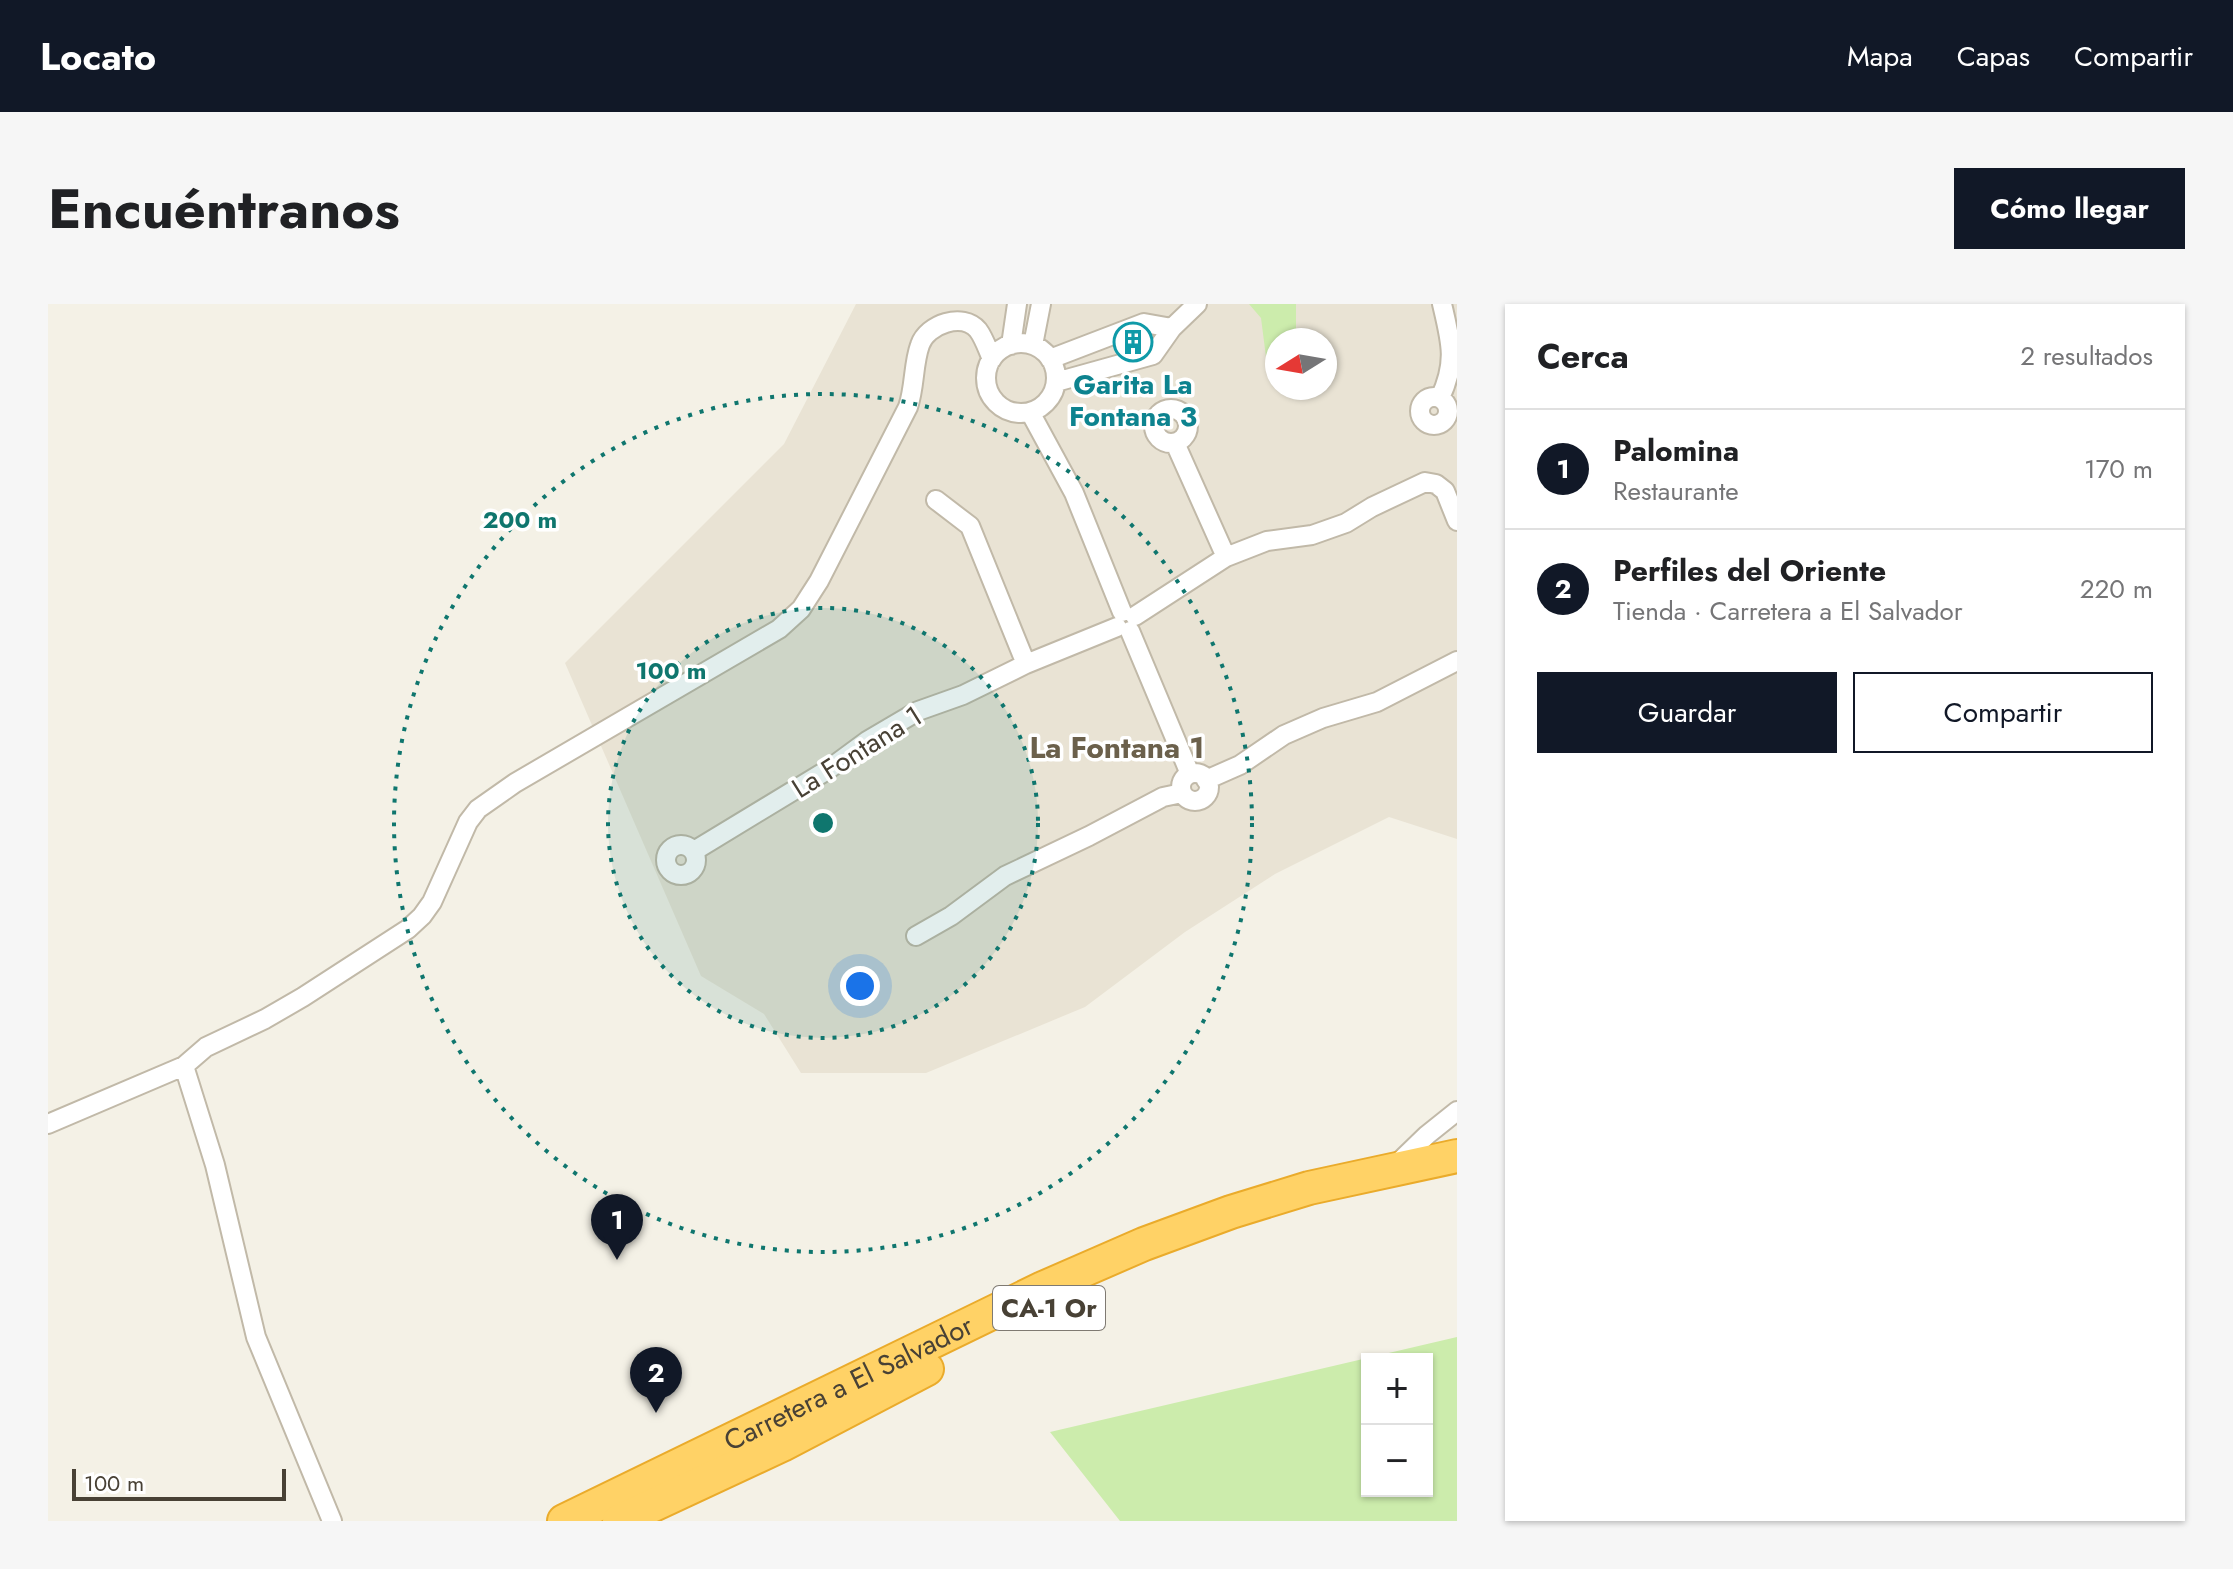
<!DOCTYPE html>
<html lang="es">
<head>
<meta charset="utf-8">
<style>
  :root { --surface:#fff; --page:#f6f6f6; --text:#202124; --muted:#757577; --line:#e0e0e0; --accent:#111827 }
  body { margin:0; font-family:Jost,sans-serif; background:var(--page); color:var(--text) }
  .controls { position:absolute; right:24px; bottom:24px; display:grid; overflow:hidden; border-radius:0px; box-shadow:0 2px 6px #0004 }
  .controls button { width:72px; height:72px; display:grid; place-items:center; padding:0; border:0; border-bottom:2px solid var(--line); background:var(--surface); color:var(--text); font:40px sans-serif }
  .compass { position:absolute; left:1217px; top:24px; width:72px; height:72px; border-radius:50%; background:var(--surface); box-shadow:0 2px 6px #0004; rotate:259deg }
  .scale { position:absolute; left:24px; bottom:20px; width:214px; box-sizing:border-box; padding-left:8px; border:4px solid #484135; border-top:0; font-size:22px; line-height:28px; white-space:nowrap; color:#484135; -webkit-text-stroke:6px #fff; paint-order:stroke }
  .you { position:absolute; left:812px; top:682px; width:28px; height:28px; margin:-20px; border:6px solid #fff; border-radius:50%; background:#1a73e8; box-shadow:0 0 0 12px #1a73e833 }
  .badge { display:grid; place-items:center; width:52px; height:52px; border-radius:50%; background:var(--accent); color:#fff; font-size:26px; font-weight:700 }
  .pin { position:absolute; translate:-50% -66px; filter:drop-shadow(0 2px 4px #0008) }
  .pin::after { content:''; position:absolute; top:42px; width:28px; height:24px; background:inherit; clip-path:polygon(0 0,100% 0,50% 100%) }
  .list { margin:0; padding:0; list-style:none }
  h2 { display:flex; justify-content:space-between; align-items:center; height:104px; margin:0; padding:0 32px; font-size:34px }
  h2 small { font-size:26px; font-weight:400; color:var(--muted) }
  .list li { display:grid; grid-template-columns:52px 1fr auto; gap:24px; align-items:center; box-sizing:border-box; height:120px; padding:0 32px; border-top:2px solid var(--line) }
  .list b { display:block; font-size:30px; white-space:nowrap }
  .list p { margin:0; font-size:26px; white-space:nowrap; color:var(--muted) }
  .list em { font-size:26px; font-style:normal; color:var(--muted) }
  .actions { display:flex; gap:16px; padding:24px 32px }
  .actions a { flex:1; padding:18px 0; border:2px solid var(--accent); border-radius:0px; text-align:center; font-size:28px; color:var(--accent) }
  .actions .main { background:var(--accent); color:#fff }
  .map { position:relative; flex:none; width:1409px; height:1217px; overflow:hidden; border-radius:0px }
  header { display:flex; align-items:center; gap:48px; box-sizing:border-box; height:112px; padding:0 40px; background:var(--accent); color:#fff }
  header strong { font-size:38px }
  nav { display:flex; gap:44px; margin-inline-start:auto; font-size:28px }
  .intro { display:flex; align-items:center; justify-content:space-between; box-sizing:border-box; height:192px; padding:0 48px }
  h1 { margin:0; font-size:56px }
  .button { padding:20px 36px; border-radius:0px; background:var(--accent); color:#fff; font-size:28px; font-weight:700 }
  main { display:flex; gap:48px; padding:0 48px }
  aside { flex:1; background:var(--surface); border-radius:0px; box-shadow:0 2px 6px #0004 }
  .map>svg:first-child { display:block }
  .residential { fill:#e9e3d4; fill-rule:evenodd }
  .green { fill:#ccecac; fill-rule:evenodd }
  .water { fill:#9ecef6 }
  .lines { fill:none; stroke-linecap:round; stroke-linejoin:round }
  .street-casing { stroke:#c1b9a8; stroke-width:22 }
  .highway-casing { stroke:#eaab2b; stroke-width:36 }
  .street { stroke:#fff; stroke-width:18 }
  .highway { stroke:#ffd266; stroke-width:32 }
  .ring { fill:none; stroke:#0f766e; stroke-width:4; stroke-dasharray:4 8 }
  .labels { text-anchor:middle; dominant-baseline:central; stroke-width:7; stroke-linejoin:round; paint-order:stroke }
  .shield { fill:#fff; stroke:#7f7a72; stroke-width:2 }
  .shield-label { font-size:26px; font-weight:bold; fill:#484135 }
  .culture-label { font-size:28px; font-weight:bold; fill:#0d838f; stroke:#fff }
  .street-label { font-size:28px; fill:#484135; stroke:#fff }
  .neighbourhood-label { font-size:30px; font-weight:bold; fill:#6b604b; stroke:#fff }
  .centre { fill:#0f766e; stroke:#fff; stroke-width:4 }
  .ring-label { font-size:24px; text-anchor:middle; font-weight:bold; fill:#0f766e; stroke:#fff; stroke-width:7; stroke-linejoin:round; paint-order:stroke }
</style>
</head>
<body>
<header>
<strong>Locato</strong>
<nav><a>Mapa</a><a>Capas</a><a>Compartir</a></nav>
</header>
<div class="intro"><h1>Encuéntranos</h1><a class="button">Cómo llegar</a></div>
<main>
<div class="map">
<svg width="1409" height="1217" viewBox="0 0 1409 1217">
  <rect width="100%" height="100%" fill="#f4f1e6"/>
  <path class="residential" d="M808,0H1409V535L1341,513L1227,570L1137,628L1037,703L878,769H753L716,710L653,672L517,359L736,140ZM1229,36H1277V84H1229Z"/>
  <path class="green" d="M1201,0H1248V26L1252,36H1229V51L1218,53L1213,14Z
    M1409,1033V1217H1072L1002,1128ZM1319,1055H1379V1187H1319Z"/>
  <path class="water" d="M1229,56V84H1255L1249,92H1243L1239,88H1234L1227,83V75H1221L1220,62Z"/>
  <g class="lines">
    <defs>
      <path id="street" d="M938 74a35 35 0 1 1 70 0a35 35 0 1 1-70 0Z
        M963,41L969,0
        M985,41L993,0
        M1002,55L1096,19L1124,24
        M1008,78L1105,51L1124,24L1149,0
        M1372 107a14 14 0 1 1 28 0a14 14 0 1 1-28 0Z
        M1392,94C1409,58 1403,38 1394,0
        M1106 122a17 17 0 1 1 34 0a17 17 0 1 1-34 0Z
        M982,108L1026,189L1074,308
        M1127,139L1178,253
        M888,196L922,222L978,360
        M1087,312L1178,253L1219,237L1264,231L1298,219L1324,203L1377,178L1388,180L1397,187L1409,217
        M1082,327L1142,470
        M1133 483a14 14 0 1 1 28 0a14 14 0 1 1-28 0Z
        M1158,476L1192,461L1236,431L1275,414L1329,398L1409,357
        M618 556a15 15 0 1 1 30 0a15 15 0 1 1-30 0Z
        M646,547L781,465L819,437L870,407L915,391L978,360L1069,323
        M868,632L903,612L957,572L1041,532L1115,493L1134,489
        M136,762L167,861L208,1033L284,1217
        M0,820L136,762L158,743L217,715L255,693L360,625L374,612L384,598L420,518L430,505L467,479L731,325L753,305L771,277L860,103C867,83 865,60 872,41C879,20 915,8 930,26C936,34 940,46 944,55
        M1348,861L1379,831L1409,807"/>
      <g id="highway">
        <path id="s1" d="M516,1217L995,984L1096,940L1183,908L1261,884L1409,852"/>
        <path d="M571,1217L734,1141L879,1065"/>
      </g>
    </defs>
    <use href="#street" class="street-casing"/>
    <use href="#highway" class="highway-casing"/>
    <use href="#street" class="street"/>
    <use href="#highway" class="highway"/>
  </g>
  <circle cx="775" cy="519" r="215" fill="#0f766e" fill-opacity=".12"/>
  <g class="ring">
    <circle cx="775" cy="519" r="215"/>
    <circle cx="775" cy="519" r="429"/>
  </g>
  <defs>
    <symbol id="building-ring" viewBox="-11 -11 22 22"><circle r="9.5" fill="#fff" stroke="#0f9aa8" stroke-width="1.5"/><path d="M-4-6H4V6H1V3H-1V6H-4ZM-2.5-4.3h1.7v1.8h-1.7ZM.8-4.3h1.7v1.8H.8ZM-2.5-1h1.7V.8h-1.7ZM.8-1h1.7V.8H.8Z" fill="#0f9aa8"/></symbol>
  </defs>
  <g fill-rule="evenodd">
    <use href="#building-ring" x="1063" y="16" width="44" height="44"/>
  </g>
  <g class="labels">
    <rect class="shield" x="945" y="982" width="112" height="44" rx="6"/>
    <g class="shield-label">
      <text x="1001" y="1004">CA-1 Or</text>
    </g>
    <g class="culture-label">
      <text x="1085" y="80">Garita La<tspan x="1085" dy="32">Fontana 3</tspan></text>
    </g>
    <g class="street-label">
      <text transform="translate(809 448) rotate(-32)">La Fontana 1</text>
      <text stroke="none"><textPath href="#s1" startOffset="316">Carretera a El Salvador</textPath></text>
    </g>
    <g class="neighbourhood-label">
      <text x="1069" y="443">La Fontana 1</text>
    </g>
  </g>
  <circle cx="775" cy="519" r="12" class="centre"/>
  <g class="ring-label">
    <text x="472" y="224">200 m</text>
    <text x="623" y="375">100 m</text>
  </g>
</svg>
<div class="controls">
<button>+</button>
<button>−</button>
</div>
<svg class="compass" viewBox="-18 -18 36 36"><path d="M0-13l5 13h-10z" fill="#e53935"/><path d="M0 13l5-13h-10z" fill="#757577"/></svg>
<div class="scale">100 m</div>
<div class="you"></div>
<div class="pin badge" style="left:569px;top:956px">1</div>
<div class="pin badge" style="left:608px;top:1109px">2</div>
</div>
<aside>
<h2>Cerca<small>2 resultados</small></h2>
<ul class="list">
<li><span class="badge">1</span><div><b>Palomina</b><p>Restaurante</p></div><em>170 m</em></li>
<li><span class="badge">2</span><div><b>Perfiles del Oriente</b><p>Tienda · Carretera a El Salvador</p></div><em>220 m</em></li>
</ul>
<div class="actions"><a class="main">Guardar</a><a>Compartir</a></div>
</aside>
</main>
</body>
</html>
